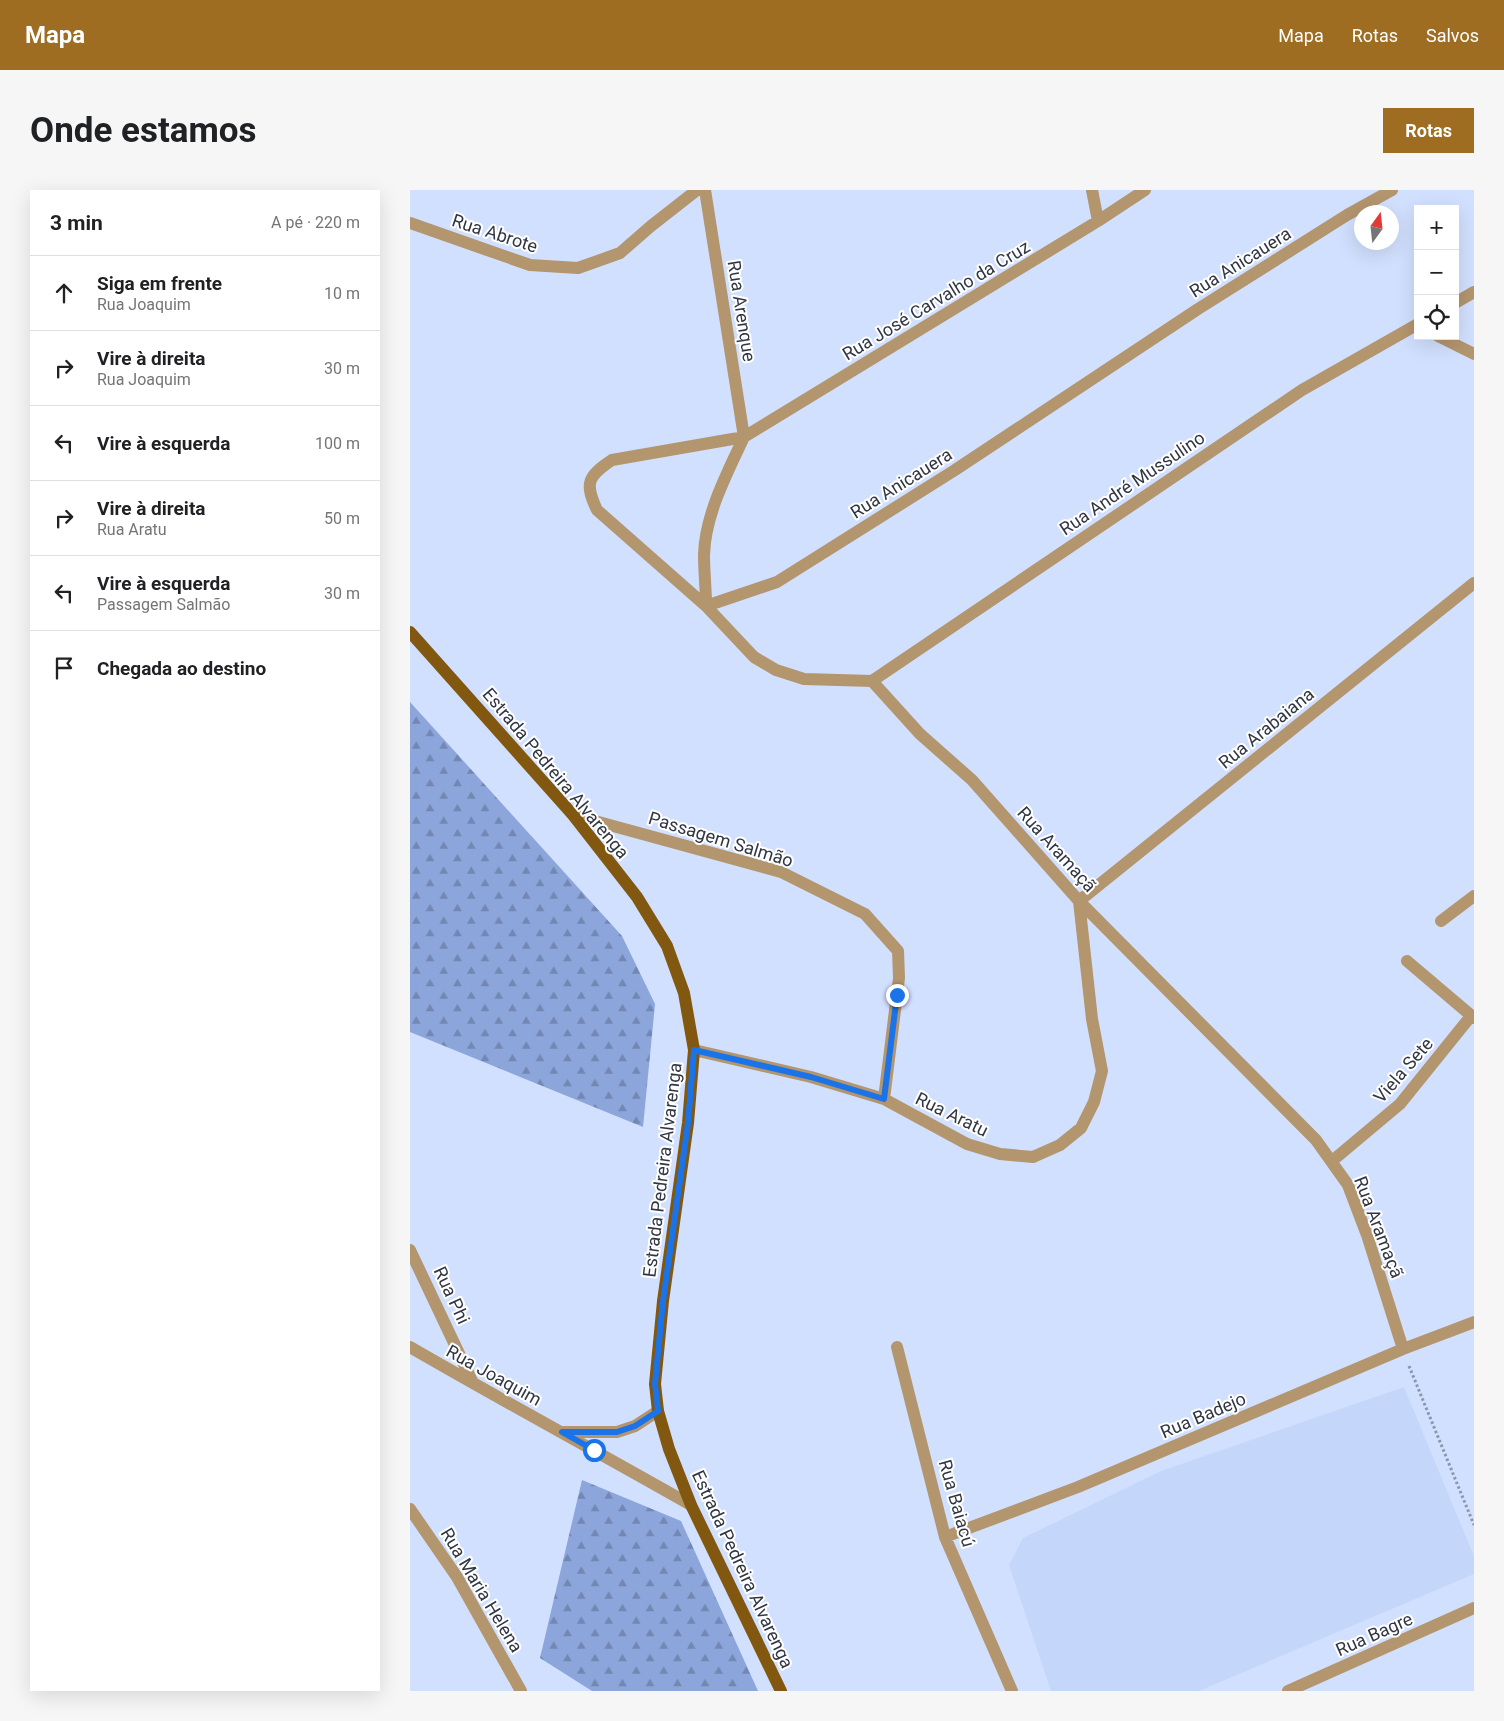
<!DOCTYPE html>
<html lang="pt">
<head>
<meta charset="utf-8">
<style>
  :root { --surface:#fff; --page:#f6f6f6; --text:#202124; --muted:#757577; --line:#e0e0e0; --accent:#9e6d21 }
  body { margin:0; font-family:Roboto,sans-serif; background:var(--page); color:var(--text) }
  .controls { position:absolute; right:15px; top:15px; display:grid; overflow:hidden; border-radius:0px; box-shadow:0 5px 20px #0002 }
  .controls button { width:45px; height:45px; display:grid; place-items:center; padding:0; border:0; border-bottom:1px solid var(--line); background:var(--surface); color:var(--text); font:25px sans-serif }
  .compass { position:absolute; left:944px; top:15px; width:45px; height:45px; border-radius:50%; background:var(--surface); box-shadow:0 5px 20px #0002; rotate:15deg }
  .stop { position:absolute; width:15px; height:15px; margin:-11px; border:4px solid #1a73e8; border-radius:50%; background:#fff }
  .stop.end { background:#1a73e8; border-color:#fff; box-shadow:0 1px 5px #0008 }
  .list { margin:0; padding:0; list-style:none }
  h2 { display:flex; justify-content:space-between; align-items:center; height:65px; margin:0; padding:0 20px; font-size:21px }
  h2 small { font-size:16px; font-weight:400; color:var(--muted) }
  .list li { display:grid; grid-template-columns:32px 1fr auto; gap:15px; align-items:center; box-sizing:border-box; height:75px; padding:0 20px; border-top:1px solid var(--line) }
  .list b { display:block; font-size:19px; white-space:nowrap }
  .list p { margin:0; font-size:16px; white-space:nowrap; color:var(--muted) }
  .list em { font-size:16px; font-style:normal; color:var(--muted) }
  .icon { flex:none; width:28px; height:28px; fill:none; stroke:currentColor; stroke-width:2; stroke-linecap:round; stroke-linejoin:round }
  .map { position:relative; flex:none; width:1064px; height:1501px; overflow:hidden; border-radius:0px }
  header { display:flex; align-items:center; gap:30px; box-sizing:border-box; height:70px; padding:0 25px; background:var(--accent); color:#fff }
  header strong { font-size:24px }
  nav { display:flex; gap:28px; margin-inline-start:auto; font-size:18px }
  .intro { display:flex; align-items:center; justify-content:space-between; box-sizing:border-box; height:120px; padding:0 30px }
  h1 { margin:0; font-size:35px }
  .button { padding:12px 22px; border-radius:0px; background:var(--accent); color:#fff; font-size:18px; font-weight:700 }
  main { display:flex; gap:30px; padding:0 30px }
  aside { flex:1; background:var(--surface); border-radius:0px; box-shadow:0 5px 20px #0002 }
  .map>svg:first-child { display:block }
  .built { fill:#c5d6fb }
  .forest { fill:url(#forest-firs) }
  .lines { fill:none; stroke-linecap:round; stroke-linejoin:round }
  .path { stroke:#8b96ad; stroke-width:3; stroke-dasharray:2.5 2.5; stroke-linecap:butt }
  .minor { stroke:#b3956e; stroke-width:12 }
  .major { stroke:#825811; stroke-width:12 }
  .route { stroke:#1a73e8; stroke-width:6 }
  .labels { text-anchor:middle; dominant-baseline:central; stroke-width:4; stroke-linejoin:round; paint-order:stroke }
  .street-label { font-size:18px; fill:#303642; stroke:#fff }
</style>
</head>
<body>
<header>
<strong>Mapa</strong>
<nav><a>Mapa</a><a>Rotas</a><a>Salvos</a></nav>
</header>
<div class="intro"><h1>Onde estamos</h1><a class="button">Rotas</a></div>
<main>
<aside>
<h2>3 min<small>A pé · 220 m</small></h2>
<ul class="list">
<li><svg class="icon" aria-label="ahead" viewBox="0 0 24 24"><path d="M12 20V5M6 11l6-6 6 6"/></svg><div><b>Siga em frente</b><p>Rua Joaquim</p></div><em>10 m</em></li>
<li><svg class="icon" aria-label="right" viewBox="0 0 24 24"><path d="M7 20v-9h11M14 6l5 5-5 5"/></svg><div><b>Vire à direita</b><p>Rua Joaquim</p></div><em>30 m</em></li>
<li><svg class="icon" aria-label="left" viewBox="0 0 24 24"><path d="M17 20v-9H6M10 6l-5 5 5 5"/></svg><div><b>Vire à esquerda</b></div><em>100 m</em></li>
<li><svg class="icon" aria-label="right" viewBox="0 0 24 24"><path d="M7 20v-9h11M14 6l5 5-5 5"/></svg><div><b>Vire à direita</b><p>Rua Aratu</p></div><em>50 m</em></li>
<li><svg class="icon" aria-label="left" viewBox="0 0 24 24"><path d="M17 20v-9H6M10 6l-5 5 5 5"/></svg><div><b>Vire à esquerda</b><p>Passagem Salmão</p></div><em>30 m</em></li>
<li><svg class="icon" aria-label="arrive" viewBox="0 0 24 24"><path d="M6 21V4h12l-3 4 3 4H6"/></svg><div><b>Chegada ao destino</b></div></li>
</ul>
</aside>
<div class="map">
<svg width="1064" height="1501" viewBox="0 0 1064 1501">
  <defs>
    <pattern id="forest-firs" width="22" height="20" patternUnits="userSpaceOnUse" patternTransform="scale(1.25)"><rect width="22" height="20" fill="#8ca5db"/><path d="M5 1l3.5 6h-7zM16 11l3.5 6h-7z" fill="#7387b3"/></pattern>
  </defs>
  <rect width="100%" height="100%" fill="#d1e0fe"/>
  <path class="built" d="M994,1197L1064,1366V1384L789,1501H641L599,1375L613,1348L751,1281Z"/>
  <path class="forest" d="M0,512L212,746L245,814L233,937L0,842Z
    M172,1290L271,1331L348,1501H182L130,1468Z"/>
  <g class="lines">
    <path class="path" d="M999,1176L1064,1335"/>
    <path class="minor" d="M295,0L334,247
      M682,0L688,31
      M735,0L688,31L334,247L202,270C178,286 174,293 187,320L296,416L344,467L366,480L394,489L462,491L510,544L562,590L669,711L906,950L938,995L957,1045L993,1159
      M0,33L120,75L168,78L210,63L241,36L287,0
      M1045,113L1064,102
      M1028,146L1064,164
      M296,416L367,392L545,280L788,119L937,25L982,0
      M296,416C296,399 294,382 294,365C295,325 317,283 334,247
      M462,491L892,200L1008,134
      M163,625L371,682L455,724L488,761L489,788L474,909
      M1031,731L1064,706
      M997,771L1064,828
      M284,860L401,887L474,909L557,954L590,964L623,967L650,955L671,938L684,912L692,881L682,829L669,711L1064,393
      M922,971L990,914L1061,826
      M0,1060L63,1193
      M0,1157C93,1211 188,1262 281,1315
      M487,1157L535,1347L602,1501
      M154,1242H207L225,1236L248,1221
      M0,1319L47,1387L111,1501
      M535,1347L668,1297L993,1159L1064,1132
      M878,1501L1064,1418"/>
    <path class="major" d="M0,442L163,625L227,707L257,756L274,803L284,860L278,933L253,1111L245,1194L248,1221L259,1259L281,1315L371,1501"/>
  </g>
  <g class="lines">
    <path class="route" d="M184,1260L152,1242H207L225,1236L248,1221L245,1194L253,1111L278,933L284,860L401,887L474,909L487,805"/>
  </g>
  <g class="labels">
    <g class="street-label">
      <text transform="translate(85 43) rotate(18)">Rua Abrote</text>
      <text transform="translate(830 72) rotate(-32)">Rua Anicauera</text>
      <text transform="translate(526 110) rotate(-31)">Rua José Carvalho da Cruz</text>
      <text transform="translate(332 121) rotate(81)">Rua Arenque</text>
      <text transform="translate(491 293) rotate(-32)">Rua Anicauera</text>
      <text transform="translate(722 293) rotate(-34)">Rua André Mussulino</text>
      <text transform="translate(856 538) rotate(-39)">Rua Arabaiana</text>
      <text transform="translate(146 583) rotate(50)">Estrada Pedreira Alvarenga</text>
      <text transform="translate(311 649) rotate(17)">Passagem Salmão</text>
      <text transform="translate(647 659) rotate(48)">Rua Aramaçã</text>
      <text transform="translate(993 880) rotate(-49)">Viela Sete</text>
      <text transform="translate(542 924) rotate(26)">Rua Aratu</text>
      <text transform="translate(252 980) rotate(-83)">Estrada Pedreira Alvarenga</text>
      <text transform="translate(969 1037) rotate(69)">Rua Aramaçã</text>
      <text transform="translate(42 1105) rotate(65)">Rua Phi</text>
      <text transform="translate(84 1185) rotate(29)">Rua Joaquim</text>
      <text transform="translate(793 1225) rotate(-23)">Rua Badejo</text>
      <text transform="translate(547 1313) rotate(74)">Rua Baiacú</text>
      <text transform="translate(333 1379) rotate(65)">Estrada Pedreira Alvarenga</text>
      <text transform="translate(72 1400) rotate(59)">Rua Maria Helena</text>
      <text transform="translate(964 1444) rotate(-24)">Rua Bagre</text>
    </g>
  </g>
</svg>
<div class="controls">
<button>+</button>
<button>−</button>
<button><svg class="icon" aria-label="locate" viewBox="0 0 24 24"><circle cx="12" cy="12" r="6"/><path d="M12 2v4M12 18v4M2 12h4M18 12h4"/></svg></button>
</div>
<svg class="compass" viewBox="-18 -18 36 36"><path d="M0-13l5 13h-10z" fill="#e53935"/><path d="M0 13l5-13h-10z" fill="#757577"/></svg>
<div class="stop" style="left:184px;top:1260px"></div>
<div class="stop end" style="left:487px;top:805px"></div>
</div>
</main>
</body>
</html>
